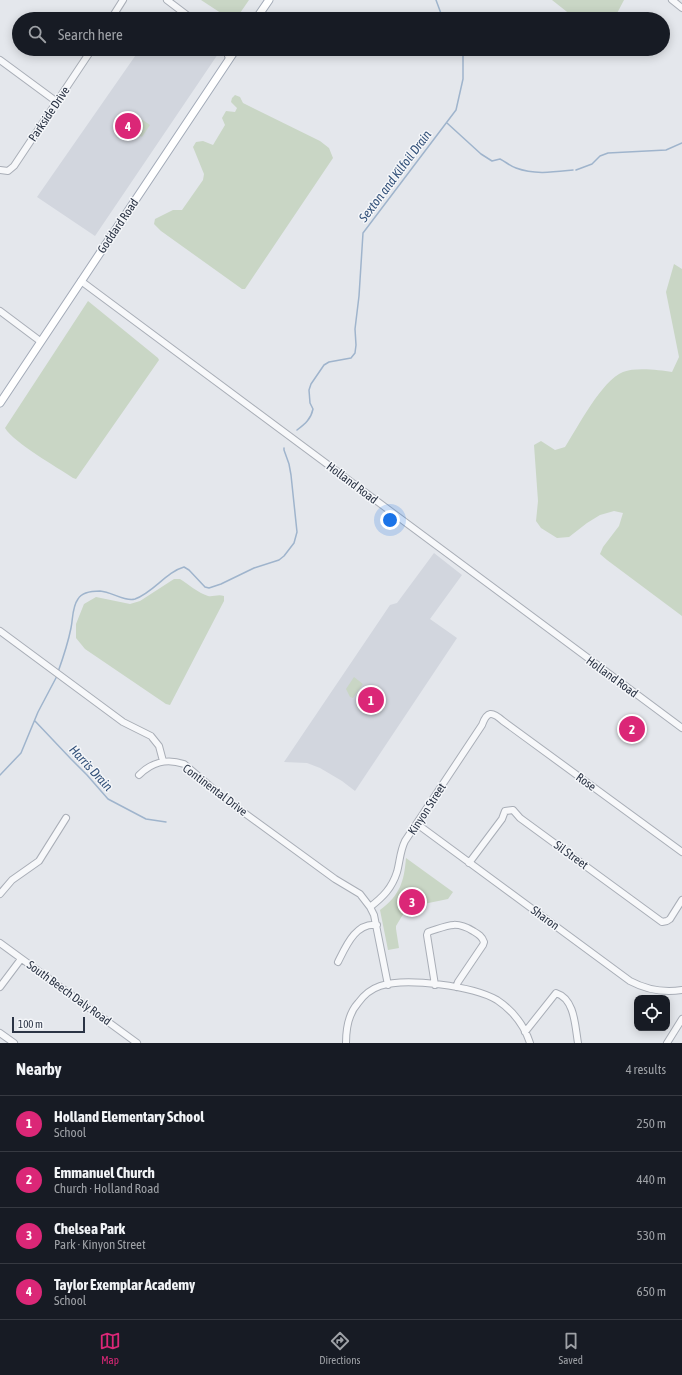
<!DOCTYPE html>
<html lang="en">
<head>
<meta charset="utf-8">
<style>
  :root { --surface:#171b24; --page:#242831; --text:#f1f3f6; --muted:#9ea1a6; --line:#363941; --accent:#db2777 }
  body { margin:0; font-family:"Asap Condensed",sans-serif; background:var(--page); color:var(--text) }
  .controls { position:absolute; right:12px; bottom:12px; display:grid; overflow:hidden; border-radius:8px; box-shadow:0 2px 10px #0003 }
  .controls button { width:36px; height:36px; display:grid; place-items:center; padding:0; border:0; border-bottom:1px solid var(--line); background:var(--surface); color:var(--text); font:20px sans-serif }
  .scale { position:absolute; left:12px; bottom:10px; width:73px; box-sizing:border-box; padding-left:4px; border:2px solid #2b3445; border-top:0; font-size:11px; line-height:14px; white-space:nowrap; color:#2b3445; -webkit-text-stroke:3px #f4f6f9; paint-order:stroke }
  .you { position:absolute; left:390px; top:520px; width:14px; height:14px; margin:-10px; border:3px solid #fff; border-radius:50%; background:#1a73e8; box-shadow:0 0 0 6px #1a73e833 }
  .badge { display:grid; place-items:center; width:26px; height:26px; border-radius:50%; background:var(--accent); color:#fff; font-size:13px; font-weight:700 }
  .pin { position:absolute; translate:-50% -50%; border:2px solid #fff; box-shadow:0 1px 4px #0006 }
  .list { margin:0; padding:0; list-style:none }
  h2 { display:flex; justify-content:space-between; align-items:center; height:52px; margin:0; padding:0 16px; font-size:17px }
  h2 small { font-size:13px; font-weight:400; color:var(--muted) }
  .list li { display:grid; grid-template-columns:26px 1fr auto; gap:12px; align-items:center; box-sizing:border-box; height:56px; padding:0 16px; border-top:1px solid var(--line) }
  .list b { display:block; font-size:15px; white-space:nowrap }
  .list p { margin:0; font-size:13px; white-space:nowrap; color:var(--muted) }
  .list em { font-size:13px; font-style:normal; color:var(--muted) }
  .icon { flex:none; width:22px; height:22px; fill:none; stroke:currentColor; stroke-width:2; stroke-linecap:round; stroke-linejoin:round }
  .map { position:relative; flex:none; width:682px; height:1043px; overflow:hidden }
  .search { position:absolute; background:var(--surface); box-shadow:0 2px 10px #0003; left:12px; right:12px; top:12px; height:44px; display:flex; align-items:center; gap:10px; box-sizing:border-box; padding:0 14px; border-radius:22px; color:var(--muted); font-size:15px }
  .sheet { height:276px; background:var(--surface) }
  nav { display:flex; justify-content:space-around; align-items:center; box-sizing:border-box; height:56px; border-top:1px solid var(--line); background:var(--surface); font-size:11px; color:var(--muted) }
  nav a { display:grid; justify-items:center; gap:2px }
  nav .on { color:var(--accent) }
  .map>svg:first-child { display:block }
  .built { fill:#d2d6de }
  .green { fill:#c9d6c5 }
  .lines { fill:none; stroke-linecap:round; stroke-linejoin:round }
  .stream { stroke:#9fb4cc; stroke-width:1.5 }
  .minor-casing { stroke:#a9aeb7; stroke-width:8 }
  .major-casing { stroke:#a3abb8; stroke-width:9 }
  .minor { stroke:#f7f8fa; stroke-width:6 }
  .major { stroke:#fff; stroke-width:7 }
  .labels { text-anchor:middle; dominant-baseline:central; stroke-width:3; stroke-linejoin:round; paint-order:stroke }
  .street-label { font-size:12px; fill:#2b3445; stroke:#f4f6f9 }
  .water-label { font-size:13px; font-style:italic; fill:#34527a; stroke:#f4f6f9 }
</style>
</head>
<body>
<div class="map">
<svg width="682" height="1043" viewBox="0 0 682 1043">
  <rect width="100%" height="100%" fill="#e4e7ec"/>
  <path class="built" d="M140,49H211L218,54L95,236L37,197Z
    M434,553L462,575L430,619L457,638L355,791L342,781L320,768L307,763L284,762L390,605L397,603Z"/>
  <path class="green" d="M201,0H249L238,16L230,19Z
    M552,0H624L614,19H576Z
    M235,95L240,97L243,103L320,141L329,148L333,158L245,289H242L161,231L154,224L155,219L173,210H182L203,180L204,174L193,147L196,142L203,141L213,145L225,125L222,118L226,111L235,112L237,108L231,102L232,98Z
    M134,114L150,125L142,137L131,130L127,125Z
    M674,264L682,269V616L607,560L600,554L603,547L619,526L623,513L614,511L600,515L587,523L569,537L557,538L541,528L536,521L538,501L534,445L541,441L555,450L565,447C578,427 602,380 623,372C636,367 659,370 672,372L679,357L666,292Z
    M88,301L158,358L159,360L76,479L73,478C57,467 14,443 5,428Z
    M174,579H180C188,584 198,593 208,596C213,597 218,594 224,596V601L170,705L166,704L85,649L76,638V624L84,604L96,597L130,604L140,601Z
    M354,677L363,684L353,698L350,697L346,689Z
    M406,858L453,892L448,899L409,907L402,916L396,926V929L399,948L388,950L380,910C400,895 404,882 406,858Z"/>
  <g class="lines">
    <path class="stream" d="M436,0L443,19
      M447,123L481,154L492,161L500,159C506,162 510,166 516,168C535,175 554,172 573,170
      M576,170L592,164L600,156L608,153L666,150L682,143
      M297,430C305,424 311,419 313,409L310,403L309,390L311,384L324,365L329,362L351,358L355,353L356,345L355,329L359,296L363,233L456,110L463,79V49
      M58,672C63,658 68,643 71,628C73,619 72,607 78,599C82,592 93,591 100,591C112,592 125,602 135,599C154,592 166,572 184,567L189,570L205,587L209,588L221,584L254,568L279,560L284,556L294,543L297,532L291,475L289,464L284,450V448
      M35,721L71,759L87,775L108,799L146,819L166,822
      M0,775L21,753L38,712L57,676"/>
    <defs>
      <path id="minor" d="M167,0L192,19
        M672,0L682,8
        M111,19L123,0
        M226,49L229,59
        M0,60L57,102
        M0,170L8,171L14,166L92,49
        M81,281L682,728
        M0,311L40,341
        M0,631L123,722L151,736L159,746L163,761
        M139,775C152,762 166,758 184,764L224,798L335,879L360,894L370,907L374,915L388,985
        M417,824L630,981C647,990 663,993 682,990
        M469,863L502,819L505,811L513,810L520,818L662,922L667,921L670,919L682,900
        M0,894L12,880L39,861L66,818
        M370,907C383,897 392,888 397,872C400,861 400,851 405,841L482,725C487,711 492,711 503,721L682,852
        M0,943L137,1043
        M338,962C346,946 356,922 377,925
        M435,985L427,935L428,932C447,926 455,920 473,931C478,934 482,936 484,942L483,945L458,982L456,987
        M0,987L21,959
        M525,1032L556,993C575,999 575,1026 578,1043
        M0,1033L14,1043
        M346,1043C346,1029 348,1014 358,1003C363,996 371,989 380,986C406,977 473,986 497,1000C512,1010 524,1025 530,1043
        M667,1043L682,1019"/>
      <path id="major" d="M256,19L269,0
        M0,403L236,49"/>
    </defs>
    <use href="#minor" class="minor-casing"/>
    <use href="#major" class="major-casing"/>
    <use href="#minor" class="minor"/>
    <use href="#major" class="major"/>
  </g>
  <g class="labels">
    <g class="street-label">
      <text transform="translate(49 114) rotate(-56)">Parkside Drive</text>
      <text transform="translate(118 226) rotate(-56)">Goddard Road</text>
      <text transform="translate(352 483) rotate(37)">Holland Road</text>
      <text transform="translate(612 677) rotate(36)">Holland Road</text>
      <text transform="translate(586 782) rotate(36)">Rose</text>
      <text transform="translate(215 790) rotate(37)">Continental Drive</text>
      <text transform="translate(427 809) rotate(-57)">Kinyon Street</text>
      <text transform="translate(571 855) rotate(36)">Sil Street</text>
      <text transform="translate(545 918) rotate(36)">Sharon</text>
      <text transform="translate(69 993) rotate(36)">South Beech Daly Road</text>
    </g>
    <g class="water-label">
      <text transform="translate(395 176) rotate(-53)">Sexton and Kilfoil Drain</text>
      <text transform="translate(91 768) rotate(47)">Harris Drain</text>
    </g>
  </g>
</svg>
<div class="controls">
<button><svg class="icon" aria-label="locate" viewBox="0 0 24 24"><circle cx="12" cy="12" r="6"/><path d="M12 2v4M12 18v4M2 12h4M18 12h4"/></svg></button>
</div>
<div class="scale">100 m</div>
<div class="you"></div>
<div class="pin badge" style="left:371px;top:700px">1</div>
<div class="pin badge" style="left:632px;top:729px">2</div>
<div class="pin badge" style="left:412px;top:902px">3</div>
<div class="pin badge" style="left:128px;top:126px">4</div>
<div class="search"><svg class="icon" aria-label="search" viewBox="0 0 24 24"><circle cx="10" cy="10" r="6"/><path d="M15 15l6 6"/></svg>Search here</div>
</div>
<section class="sheet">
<h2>Nearby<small>4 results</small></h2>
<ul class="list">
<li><span class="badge">1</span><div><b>Holland Elementary School</b><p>School</p></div><em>250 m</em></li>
<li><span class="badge">2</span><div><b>Emmanuel Church</b><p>Church · Holland Road</p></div><em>440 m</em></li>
<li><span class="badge">3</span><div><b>Chelsea Park</b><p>Park · Kinyon Street</p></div><em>530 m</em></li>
<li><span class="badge">4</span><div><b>Taylor Exemplar Academy</b><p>School</p></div><em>650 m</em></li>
</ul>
</section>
<nav>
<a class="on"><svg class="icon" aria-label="map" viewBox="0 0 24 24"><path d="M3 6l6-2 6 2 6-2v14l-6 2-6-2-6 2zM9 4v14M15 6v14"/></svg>Map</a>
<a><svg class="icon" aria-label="directions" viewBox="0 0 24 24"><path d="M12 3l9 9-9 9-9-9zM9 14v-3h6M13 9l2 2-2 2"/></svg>Directions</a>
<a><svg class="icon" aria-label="saved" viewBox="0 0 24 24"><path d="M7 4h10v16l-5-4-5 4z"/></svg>Saved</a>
</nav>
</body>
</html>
